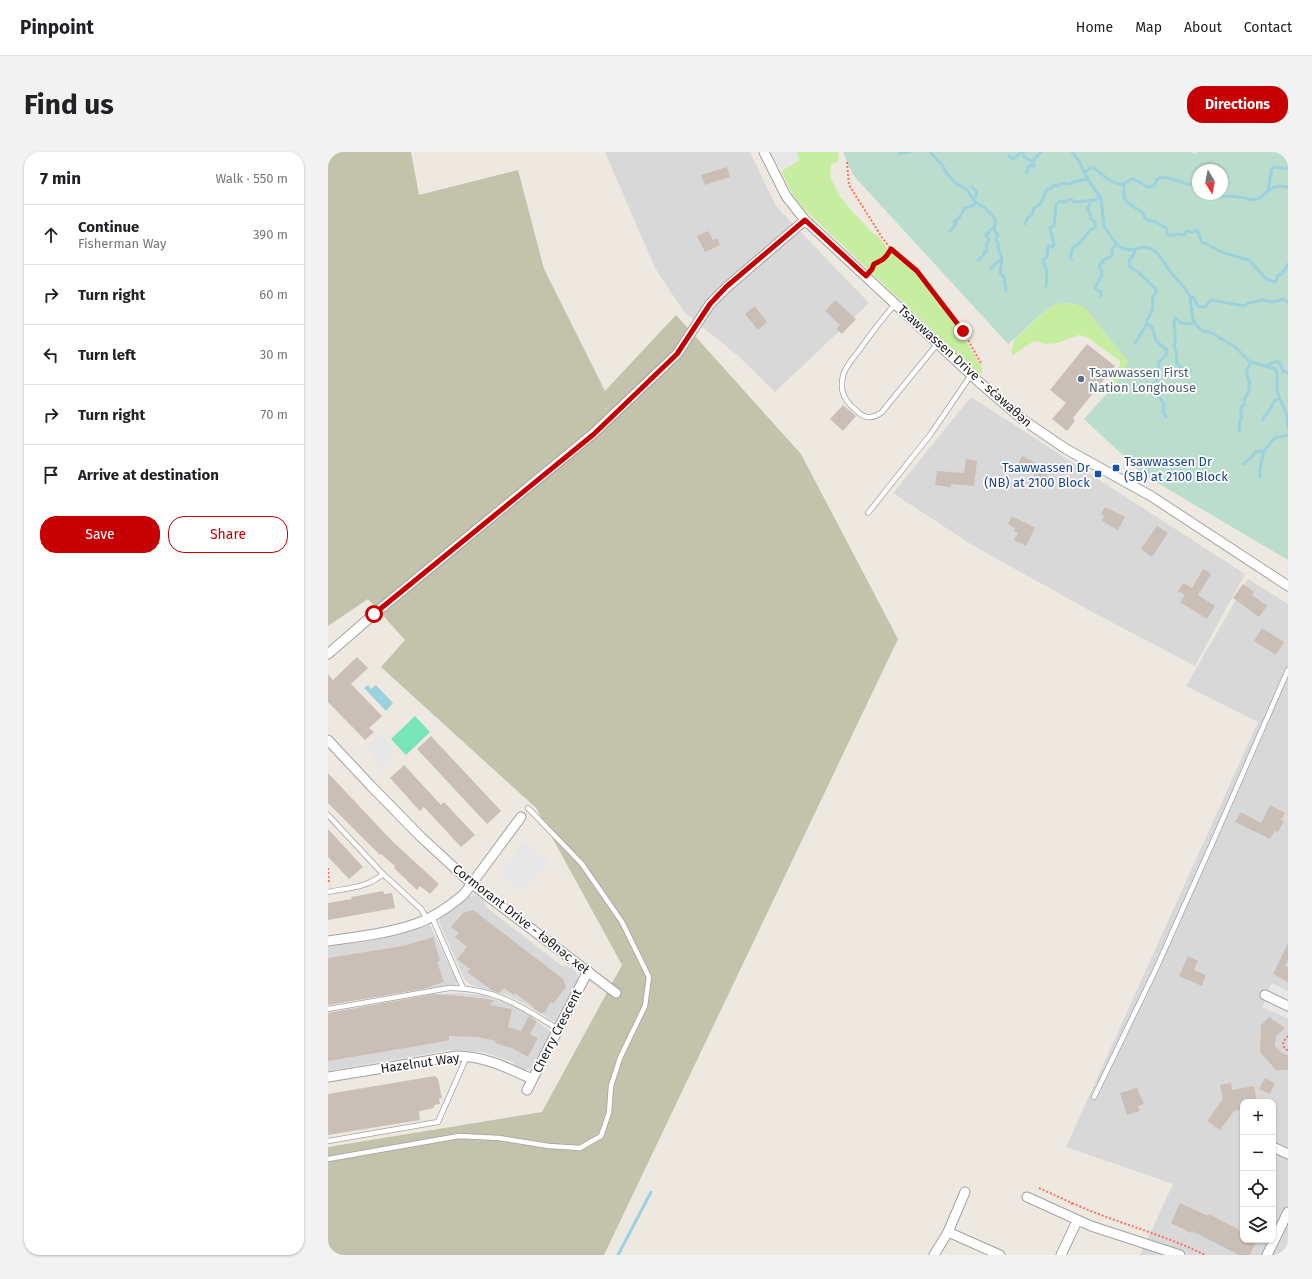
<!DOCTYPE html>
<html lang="en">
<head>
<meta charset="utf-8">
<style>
  :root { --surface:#fff; --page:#f2f2f2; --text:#202124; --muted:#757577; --line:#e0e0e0; --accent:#c60002 }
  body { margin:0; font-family:"Fira Sans",sans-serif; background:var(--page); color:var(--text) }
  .controls { position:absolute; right:12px; bottom:12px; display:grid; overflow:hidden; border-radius:8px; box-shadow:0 1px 3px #0004 }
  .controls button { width:36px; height:36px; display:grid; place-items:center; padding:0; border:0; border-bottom:1px solid var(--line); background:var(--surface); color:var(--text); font:20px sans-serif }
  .compass { position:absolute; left:864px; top:12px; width:36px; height:36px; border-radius:50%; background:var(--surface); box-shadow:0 1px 3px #0004; rotate:170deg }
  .stop { position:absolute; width:12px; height:12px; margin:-9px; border:3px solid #c60002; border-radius:50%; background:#fff }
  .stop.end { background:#c60002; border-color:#fff; box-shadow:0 1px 4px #0008 }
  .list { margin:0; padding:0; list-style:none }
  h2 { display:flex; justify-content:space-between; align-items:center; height:52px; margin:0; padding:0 16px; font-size:17px }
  h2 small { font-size:13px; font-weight:400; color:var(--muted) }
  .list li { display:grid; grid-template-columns:26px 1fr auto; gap:12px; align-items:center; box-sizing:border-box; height:60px; padding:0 16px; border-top:1px solid var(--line) }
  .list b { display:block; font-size:15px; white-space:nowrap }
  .list p { margin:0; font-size:13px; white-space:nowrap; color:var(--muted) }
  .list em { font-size:13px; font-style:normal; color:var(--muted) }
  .actions { display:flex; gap:8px; padding:12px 16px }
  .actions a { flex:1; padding:9px 0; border:1px solid var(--accent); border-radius:16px; text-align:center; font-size:14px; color:var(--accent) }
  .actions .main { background:var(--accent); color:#fff }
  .icon { flex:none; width:22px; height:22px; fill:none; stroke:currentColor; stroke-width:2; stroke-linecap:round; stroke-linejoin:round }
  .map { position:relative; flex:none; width:960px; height:1103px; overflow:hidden; border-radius:16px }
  header { display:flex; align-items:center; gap:24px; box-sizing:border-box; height:56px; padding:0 20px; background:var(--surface); border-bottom:1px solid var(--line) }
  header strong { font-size:19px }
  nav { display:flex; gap:22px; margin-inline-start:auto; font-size:14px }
  .intro { display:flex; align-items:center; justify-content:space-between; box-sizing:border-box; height:96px; padding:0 24px }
  h1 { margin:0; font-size:28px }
  .button { padding:10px 18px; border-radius:16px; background:var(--accent); color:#fff; font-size:14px; font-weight:700 }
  main { display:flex; gap:24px; padding:0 24px }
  aside { flex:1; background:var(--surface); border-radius:16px; box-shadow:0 1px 3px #0004 }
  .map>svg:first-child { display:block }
  .residential { fill:#d9d8d8; fill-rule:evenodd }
  .construction { fill:#c3c2ab }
  .grass { fill:#c7eda1 }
  .wetland { fill:#bbddcd; fill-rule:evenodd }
  .pitch { fill:#77e4b9 }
  .parking { fill:#e7e7e7 }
  .water { fill:#9cd1df }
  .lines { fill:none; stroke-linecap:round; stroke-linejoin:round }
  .stream { stroke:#9cd1df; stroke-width:3 }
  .building { fill:#cabfb6 }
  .service-casing { stroke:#a2a2a2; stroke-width:6 }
  .minor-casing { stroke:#a2a2a2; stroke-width:11 }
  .path { stroke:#ff6e5f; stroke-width:2; stroke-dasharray:2 2; stroke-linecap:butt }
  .service { stroke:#fff; stroke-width:4.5 }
  .minor { stroke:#fff; stroke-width:9 }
  .route { stroke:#c60002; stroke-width:5 }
  .service-dot { fill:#5c6f8a; stroke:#fff; stroke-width:1.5 }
  .transit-dot { fill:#1a4fb4; stroke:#fff; stroke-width:1.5 }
  .labels { text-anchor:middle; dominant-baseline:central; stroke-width:3.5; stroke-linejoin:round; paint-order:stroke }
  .street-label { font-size:13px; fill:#1b1b1b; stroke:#fff }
  .service-label { font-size:13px; fill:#4e5e75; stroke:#fff; text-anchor:start }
  .transit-label { font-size:13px; fill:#164399; stroke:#fff; text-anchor:start }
</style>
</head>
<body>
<header>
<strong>Pinpoint</strong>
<nav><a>Home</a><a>Map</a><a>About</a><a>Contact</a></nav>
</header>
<div class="intro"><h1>Find us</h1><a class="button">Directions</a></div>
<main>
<aside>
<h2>7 min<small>Walk · 550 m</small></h2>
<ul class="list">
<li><svg class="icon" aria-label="ahead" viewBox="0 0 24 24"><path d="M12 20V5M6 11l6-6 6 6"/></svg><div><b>Continue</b><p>Fisherman Way</p></div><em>390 m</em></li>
<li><svg class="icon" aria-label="right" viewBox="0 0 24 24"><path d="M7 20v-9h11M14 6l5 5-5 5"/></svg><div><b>Turn right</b></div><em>60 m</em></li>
<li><svg class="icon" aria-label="left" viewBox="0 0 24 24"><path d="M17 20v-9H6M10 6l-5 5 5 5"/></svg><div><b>Turn left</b></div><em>30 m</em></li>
<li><svg class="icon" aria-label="right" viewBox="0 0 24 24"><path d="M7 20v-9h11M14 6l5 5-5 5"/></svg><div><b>Turn right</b></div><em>70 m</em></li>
<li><svg class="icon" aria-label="arrive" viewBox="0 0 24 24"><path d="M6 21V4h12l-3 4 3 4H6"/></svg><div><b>Arrive at destination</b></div></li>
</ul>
<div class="actions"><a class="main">Save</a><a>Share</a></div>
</aside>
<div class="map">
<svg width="960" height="1103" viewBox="0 0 960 1103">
  <rect width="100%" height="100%" fill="#eee9e0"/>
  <path class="residential" d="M277,0H422L448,54L541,151L447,240L409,203L356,160L327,116Z
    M643,245L917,422L867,514L766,461L644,393L565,341Z
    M920,427L960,452V1103H812L845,1032L738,995L930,570L858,534ZM915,950H945V1088H915Z
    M147,743L153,746L157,750V754L234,814H239L244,816L249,821L250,827L249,834L229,870H227L197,852L179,843L143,833L137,828L111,770L112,767L137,748L142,744Z
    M102,773L129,828V831L126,833L80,839L0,853V795L72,783L98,774Z
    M133,841L154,843L178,851L201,863L222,879L223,882L203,917L195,918L187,914L185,910L155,900L121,898L0,919V861L110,842Z"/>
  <path class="construction" d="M0,0H83L91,43L190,18L216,117L277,239L348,163L473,302L570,487L276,1103H0V995L214,960L294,813L208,656L53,515L77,488L40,447L0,474Z"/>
  <path class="grass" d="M468,0H510L511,5L510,10L503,12L502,25L511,43L523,58L545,81L550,84L561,99L590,122L633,180L654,216V220L652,223L476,57L465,43L454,21L455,18L471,8Z
    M734,150L751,153L757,156L800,209L796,219L785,234L782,231L792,213V209L759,185L751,183L729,191L719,192L706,189L685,203L683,200L687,187L720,157Z"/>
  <path class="wetland" d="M515,0H863L870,3L867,0H960V408L816,323L756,267C771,249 792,232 800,209L757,156C750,153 742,150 735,151C720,151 694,182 680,192L525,23ZM870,18H894V42H870Z"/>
  <path class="pitch" d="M87,564L102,580L78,603L63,587Z"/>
  <path class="parking" d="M443,0H468L472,8L455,18L453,21Z
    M53,581L64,594L58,600L64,607L55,616L37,595Z
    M197,689L221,709L194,741L170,721Z
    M944,831L960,839V848L940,838Z
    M938,847L960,858V867L934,855Z"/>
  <path class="water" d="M40,533L43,537L48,533L65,551L58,559L36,536Z"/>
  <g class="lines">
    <path class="stream" d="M602,0L614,13L619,22L628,31L639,38L647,50L657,56L667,67C668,73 663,78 670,82L668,88L670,91V96L674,105L672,121L676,125L678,138
      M695,0L696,5L705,10
      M744,0L751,9L760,28L773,46L776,74L785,88L793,96L802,98L816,95L824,97L830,102L842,119L858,138L862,145L865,167L868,173L875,179L882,180L907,195L921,209L947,217L949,221V238L952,247L959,263L960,277
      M571,1L582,0
      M681,4L685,7L693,0
      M699,21L700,15L703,13L706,14L705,10L707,6L713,0
      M757,21L762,16H766C773,21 782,31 791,32C805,34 796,18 819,35L826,34L829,27C839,20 858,37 870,31
      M796,32V46L799,50L815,61L817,66L819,68L828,70L838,76L839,82L842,84L850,82L856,83L859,79L864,80L869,78L874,90L896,101L921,108L938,127L946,130L948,129L950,123L954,122L960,112
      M644,35L649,40L646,48
      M940,38L944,16C949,13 955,18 960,16
      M887,42L891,44C897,44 904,44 910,45C917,45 922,49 929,47C936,45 941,35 950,34C953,34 957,35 960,35
      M697,72L699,67L704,62L706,56C716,52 714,45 719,37H722L726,33L729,34L736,31L740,32C746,29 753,29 760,26
      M622,79L628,72L626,70L631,66L637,56L644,54L648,50
      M744,107L742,105L744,100V96L752,91L762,78L767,75V70L762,66V60L759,58L762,52V48
      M650,108L656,103V100L659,99L658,93L661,87L658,84L659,81H661L662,78L666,76
      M663,117L667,112L672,108
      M718,134L719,127L718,123L719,120L715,108L719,105L720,94L724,95L726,93L722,76L726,74L728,53L732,49L737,50L743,47L746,50L768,48L771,44
      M773,144V140L768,137L767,136L774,123V120L771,114L776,108L784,104V97L789,92
      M862,145H865L870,154L875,155L878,154L883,148L916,154L921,151L934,148L946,150L955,147L960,150
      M820,172L824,175L828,189L839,198L838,203L831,210V214L827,225L832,232L830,241L836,253L835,259L838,265
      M807,191C810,188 811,184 814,180C816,175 820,174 819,168C824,160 826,156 824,146L828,141V137L810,120L804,117L801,113V109L806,102L807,97
      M939,214L946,210H951L955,219L960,221
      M863,219L852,215L849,211L848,199L846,194C850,185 844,177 847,166L849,167C853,173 861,173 866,170
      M935,268L936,264C942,261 943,253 947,248L951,247
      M911,279L912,278L911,271L914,265L913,264V255L917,252L916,248L921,239V231L922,230C917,220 918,220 923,210
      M915,312L925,304L927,300L936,299
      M932,325V316L936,299L944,289L947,286L960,283
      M290,1103L323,1040"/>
  </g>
  <path class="building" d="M399,15L402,25L377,33L373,23Z
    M380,79L385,88L389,86L392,93L377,100L369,84Z
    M507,148L528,167L514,182L508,177L512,173L497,159Z
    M427,154L439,170L430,178L417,162Z
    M759,192L787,214L745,266L747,269L739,279L724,267L738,251L722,238Z
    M515,253L528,264L515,279L502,267Z
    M694,304L722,318L716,328L689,314Z
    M638,307L649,309L646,334L623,332V335L607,333L609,319L636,321Z
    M777,355L797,365L790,378L774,369L776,364L773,362Z
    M684,364L707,376L698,394L686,388L690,381L686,379L687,376L680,372Z
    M829,374L840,381L824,405L813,397Z
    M875,417L883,422L870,443L887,454L879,467L852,450L857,443L850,439L855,431L864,436Z
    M915,432L926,440L924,443L939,454L931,465L905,446Z
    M934,476L956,490L948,503L926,489Z
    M29,505L40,516L23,532L54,564L41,576L46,580L37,588L0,550V522L5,528Z
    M103,584L173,659L159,672L89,597Z
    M76,613L113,653L116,650L147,683L133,695L96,655L92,659L62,626Z
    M0,621L65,690L111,732L102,742L92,734L89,738L66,716L67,714L53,702L52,703L0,651Z
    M942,653L957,661L953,668L956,669L950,680L947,679L942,687L907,670L913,660L933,671Z
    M0,677L35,715L21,727L0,705Z
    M55,739L56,742L64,741L67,756L0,768V751L24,747L23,745Z
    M145,758L235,827L238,835L225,852L223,850L216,861L214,860L213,862L205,856L206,855L187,841L186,843L176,836L171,841L165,839L139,820L142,817L129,807L139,795L127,785L131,781L123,775L135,761Z
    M105,785L112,809L109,810L116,830L95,837L0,853V806L75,794Z
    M960,791V808L957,814L960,815V830L945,822Z
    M860,804L870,809L866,818L878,823L874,834L851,824Z
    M106,842L133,844L166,848L162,853L184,857L180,875L193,879L201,864L209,869L202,882L210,886L200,905L184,896L167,891L168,889L150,885L121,884V888L107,891L0,909V861Z
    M941,865L957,876L948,884L947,894L955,902L960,903V918H948L932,900L933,873Z
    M107,924L110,927L114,946H111L112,952L106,953V956L91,959L92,968L0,983V942Z
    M937,926L947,931L942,942L931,937Z
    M903,931L904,938L926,934L929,950H915V957L906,959L892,978L879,969L895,947L892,933Z
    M809,936L816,952L810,954L812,959L799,963L792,941Z
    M852,1051L880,1064L881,1062L915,1080V1088H929L922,1103H911L864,1079L863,1081L843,1071Z"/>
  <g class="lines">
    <defs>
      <path id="service" d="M567,152C554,167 542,183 530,200C524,207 518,215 515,223C514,229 513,236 515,241C517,249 524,255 530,260C538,268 546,266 554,260L610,191
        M540,361L602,283L643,223
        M0,663L55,722L93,757L99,767
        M0,740C20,736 39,736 55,722
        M104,765L135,836
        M0,857L121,836C165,835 194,855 230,877
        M766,945L827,819L887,685L960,518
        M0,989L110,970L139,904
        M0,1007L131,984L171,986L221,994L252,996L273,984L281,961L283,934L292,906L317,854L321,825L294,770L254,712L200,656"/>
      <path id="minor" d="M436,0L458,44L477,68L651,230L694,267L738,297L823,344L960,434
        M0,502L46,462L266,281L349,202L382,152L399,135L477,68
        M0,588L43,634L93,685L144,732L288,841
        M0,789C27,785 58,782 84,773C104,767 121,755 136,742L193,665
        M937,843L960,854
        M0,925L129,904C156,904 180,916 204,927
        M199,938L260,819
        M945,995L960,1002
        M699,1045L763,1074L852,1103
        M620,1080L672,1103
        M606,1103L620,1080L637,1040
        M733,1103L749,1069
        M939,1103L960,1060"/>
    </defs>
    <use href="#service" class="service-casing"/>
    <use href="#minor" class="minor-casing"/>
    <path class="path" d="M519,10L521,33L555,87L563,97L589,119L605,139L635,179L654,213
      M543,118L546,112L554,108L561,103L563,97
      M0,716L1,732
      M960,884L955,890L956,895L960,899
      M711,1036L744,1051L743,1053
      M744,1051C788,1071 835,1082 877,1103"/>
    <use href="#service" class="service"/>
    <use href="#minor" class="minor"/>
  </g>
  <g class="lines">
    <path class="route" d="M46,462L266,282L349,202L382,152L398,135L477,68L538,124L544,117L546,112C555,108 558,106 563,97L589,119L635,179"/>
  </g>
  <circle class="service-dot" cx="753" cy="227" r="4"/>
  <g class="transit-dot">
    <rect x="784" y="312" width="8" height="8" rx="2"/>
    <rect x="766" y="318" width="8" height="8" rx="2"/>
  </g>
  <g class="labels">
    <g class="street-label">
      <text transform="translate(637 214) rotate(42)">Tsawwassen Drive - sc̓əwaθən</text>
      <text transform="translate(193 767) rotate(38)">Cormorant Drive - łəθnəc xeł</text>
      <text transform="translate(229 879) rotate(-63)">Cherry Crescent</text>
      <text transform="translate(92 911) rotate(-8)">Hazelnut Way</text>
    </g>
    <g class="service-label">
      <text x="761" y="220">Tsawwassen First<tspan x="761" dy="15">Nation Longhouse</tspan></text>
    </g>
    <g class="transit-label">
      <text x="796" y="309">Tsawwassen Dr<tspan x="796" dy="15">(SB) at 2100 Block</tspan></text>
      <text x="762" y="315" text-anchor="end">Tsawwassen Dr<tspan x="762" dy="15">(NB) at 2100 Block</tspan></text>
    </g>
  </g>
</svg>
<div class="controls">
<button>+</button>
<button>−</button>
<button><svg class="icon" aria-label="locate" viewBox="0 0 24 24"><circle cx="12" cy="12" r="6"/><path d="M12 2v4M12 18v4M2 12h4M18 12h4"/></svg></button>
<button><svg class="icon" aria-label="layers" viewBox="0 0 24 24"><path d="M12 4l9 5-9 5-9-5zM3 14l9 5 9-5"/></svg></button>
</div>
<svg class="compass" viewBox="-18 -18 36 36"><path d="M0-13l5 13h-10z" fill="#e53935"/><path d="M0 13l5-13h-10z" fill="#757577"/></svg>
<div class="stop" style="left:46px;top:462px"></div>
<div class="stop end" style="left:635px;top:179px"></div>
</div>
</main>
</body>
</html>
